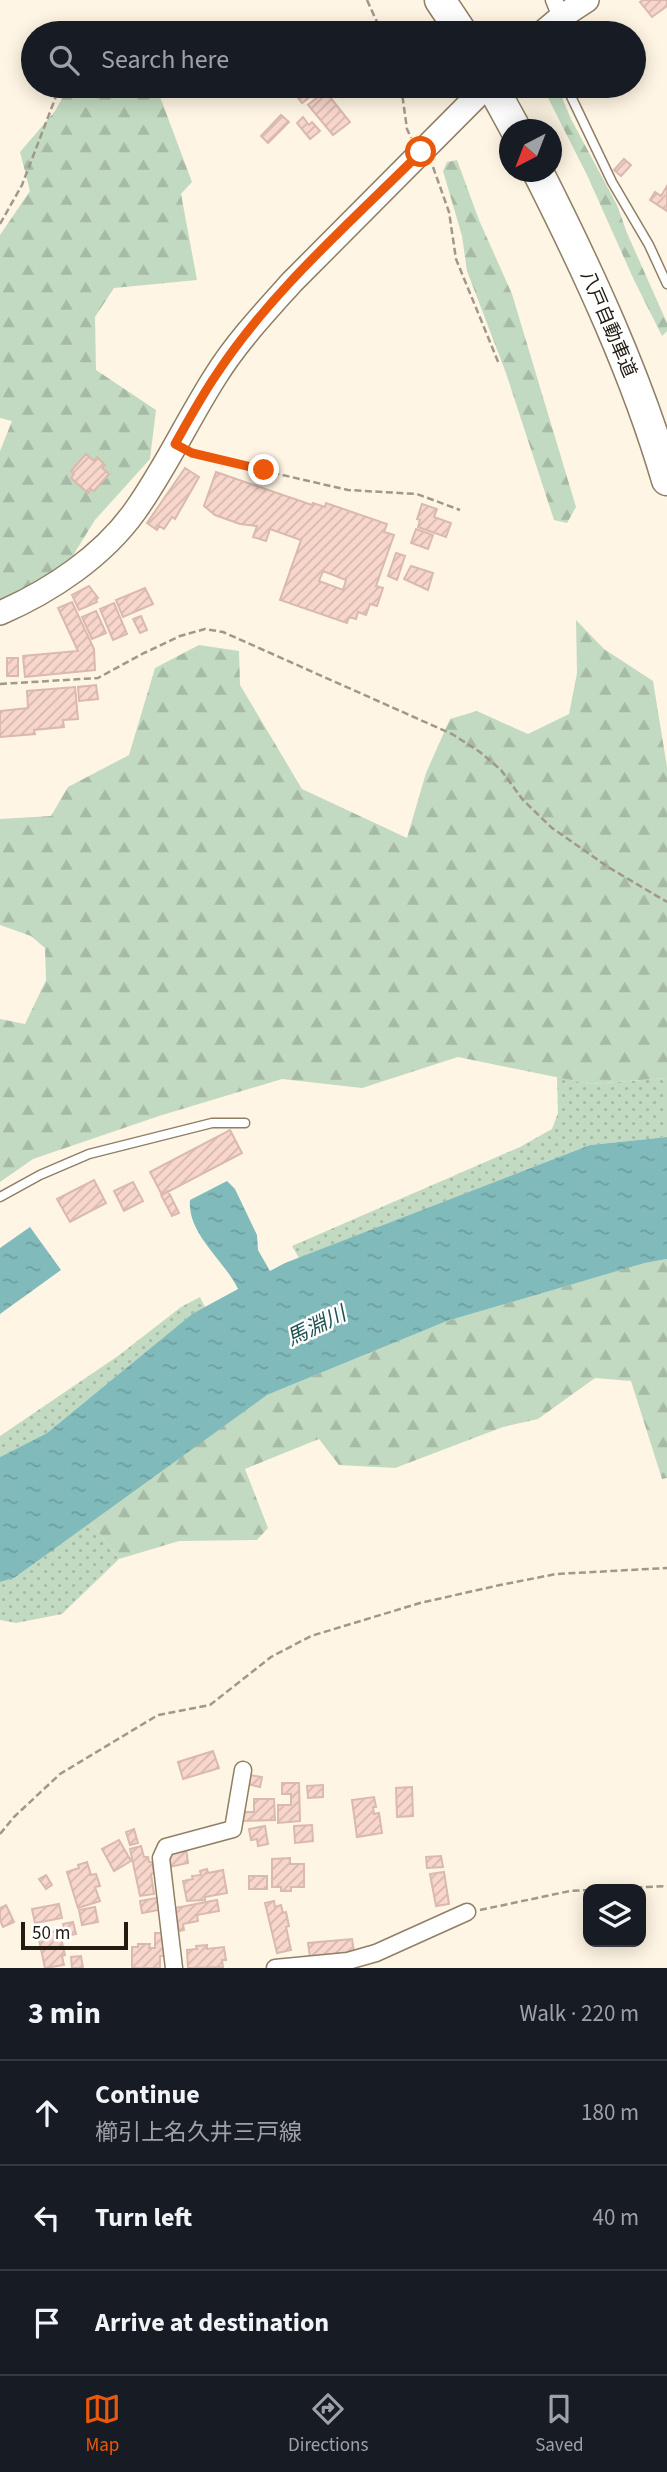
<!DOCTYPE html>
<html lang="en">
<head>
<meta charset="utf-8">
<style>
  :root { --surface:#171b24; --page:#20242c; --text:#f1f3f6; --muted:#9ea1a6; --line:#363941; --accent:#ea580c }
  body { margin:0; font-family:"Source Sans 3","Noto Sans JP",sans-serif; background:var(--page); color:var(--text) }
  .controls { position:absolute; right:21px; bottom:21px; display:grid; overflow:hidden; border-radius:14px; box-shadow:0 4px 18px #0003 }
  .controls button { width:63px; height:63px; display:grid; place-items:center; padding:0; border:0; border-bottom:2px solid var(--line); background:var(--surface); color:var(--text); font:35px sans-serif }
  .compass { position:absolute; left:499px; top:119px; width:63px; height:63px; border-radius:50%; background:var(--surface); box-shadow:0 4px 18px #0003; rotate:222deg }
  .scale { position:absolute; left:21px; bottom:18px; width:107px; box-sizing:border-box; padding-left:7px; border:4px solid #221c12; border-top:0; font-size:19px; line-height:24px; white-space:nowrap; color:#221c12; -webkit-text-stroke:5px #fff; paint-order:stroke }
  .stop { position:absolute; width:21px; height:21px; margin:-16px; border:5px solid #ea580c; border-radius:50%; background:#fff }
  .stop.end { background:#ea580c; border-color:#fff; box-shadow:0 2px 7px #0008 }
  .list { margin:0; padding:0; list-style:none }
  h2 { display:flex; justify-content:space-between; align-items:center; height:91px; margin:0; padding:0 28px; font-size:30px }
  h2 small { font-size:23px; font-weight:400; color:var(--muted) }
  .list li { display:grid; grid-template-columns:46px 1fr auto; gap:21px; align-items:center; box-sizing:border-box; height:105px; padding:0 28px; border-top:2px solid var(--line) }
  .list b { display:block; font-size:26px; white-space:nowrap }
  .list p { margin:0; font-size:23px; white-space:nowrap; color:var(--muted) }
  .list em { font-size:23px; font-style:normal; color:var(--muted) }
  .icon { flex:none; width:38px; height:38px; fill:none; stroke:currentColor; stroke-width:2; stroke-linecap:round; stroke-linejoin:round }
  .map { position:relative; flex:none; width:667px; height:1968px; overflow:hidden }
  .search { position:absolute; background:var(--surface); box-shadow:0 4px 18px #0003; left:21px; right:21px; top:21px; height:77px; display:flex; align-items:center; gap:18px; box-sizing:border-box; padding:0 24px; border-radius:38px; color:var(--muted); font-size:26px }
  .sheet { height:406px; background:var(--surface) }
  nav { display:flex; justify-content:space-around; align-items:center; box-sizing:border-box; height:98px; border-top:2px solid var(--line); background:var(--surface); font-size:19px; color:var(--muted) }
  nav a { display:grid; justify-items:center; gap:4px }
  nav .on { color:var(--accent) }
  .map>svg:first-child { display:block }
  .grass { fill:url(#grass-dots) }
  .forest { fill:url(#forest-firs) }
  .water { fill:url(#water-ripples) }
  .building { fill:url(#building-hatch); stroke:#dab9af; stroke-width:2; fill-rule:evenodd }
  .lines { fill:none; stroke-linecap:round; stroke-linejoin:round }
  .lane-casing { stroke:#8e7f65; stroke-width:11 }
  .street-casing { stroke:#8e7f65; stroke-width:19 }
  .secondary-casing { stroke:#8e7f65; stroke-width:26 }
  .highway-casing { stroke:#8e7f65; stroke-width:33 }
  .path { stroke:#a1988a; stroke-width:2.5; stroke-dasharray:7 3.5; stroke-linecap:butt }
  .lane { stroke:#fff; stroke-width:8 }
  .street { stroke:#fff; stroke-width:16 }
  .secondary { stroke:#fff; stroke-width:23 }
  .highway { stroke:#fff; stroke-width:30 }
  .route { stroke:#ea580c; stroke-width:9 }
  .labels { text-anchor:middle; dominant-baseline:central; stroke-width:5; stroke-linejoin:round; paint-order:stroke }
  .street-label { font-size:19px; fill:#221c12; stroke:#fff }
  .water-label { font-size:21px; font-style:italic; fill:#1f5253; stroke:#fff }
</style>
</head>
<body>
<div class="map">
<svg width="667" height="1968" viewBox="0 0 667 1968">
  <defs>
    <pattern id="grass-dots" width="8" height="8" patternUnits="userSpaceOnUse" patternTransform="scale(1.75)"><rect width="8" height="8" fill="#c2dac1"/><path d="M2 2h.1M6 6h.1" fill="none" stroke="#a6baa5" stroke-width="1.8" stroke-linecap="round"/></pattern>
    <pattern id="forest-firs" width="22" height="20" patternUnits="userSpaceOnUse" patternTransform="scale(1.75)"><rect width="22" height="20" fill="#c2dac1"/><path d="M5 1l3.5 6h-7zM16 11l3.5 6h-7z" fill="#a6baa5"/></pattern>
    <pattern id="water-ripples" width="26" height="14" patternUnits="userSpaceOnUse" patternTransform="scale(1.75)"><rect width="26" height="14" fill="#80baba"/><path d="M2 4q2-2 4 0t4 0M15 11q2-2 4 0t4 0" fill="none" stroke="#6e9f9f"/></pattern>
    <pattern id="building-hatch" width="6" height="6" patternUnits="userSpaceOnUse" patternTransform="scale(1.75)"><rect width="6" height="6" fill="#f8d6cb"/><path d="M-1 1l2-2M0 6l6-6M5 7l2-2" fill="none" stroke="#d4b7ad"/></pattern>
  </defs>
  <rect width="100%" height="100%" fill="#fff5e4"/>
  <path class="grass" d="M557,1077L590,1084L667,1078V1137L590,1145L299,1258L292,1246L520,1147L552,1129L558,1113Z
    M200,1297L205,1307L192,1314L47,1433L0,1457V1436L118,1356L181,1307Z
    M90,1521L119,1559L62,1614L16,1623L0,1620V1582L14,1578Z"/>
  <path class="forest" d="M69,86H156L192,182L181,194L197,280L114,288L95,317L96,370L156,410L150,459L95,520L62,573L0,620V451L12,421L0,418V235L30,191L20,152L55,111Z
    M542,86H557L571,119L617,205L627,233L667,323V331L662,336L634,280L587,175Z
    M457,160L479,220L512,294L576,507L567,523L554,520L506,373L467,271L462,236L443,171L447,162Z
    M576,620L604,649L653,681L667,767V1078L590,1084L458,1057L362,1088L282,1079L159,1116L33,1159L0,1182V1019L25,1024L46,980L45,948L31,936L0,925V819L51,816L68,787L129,755L155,668L199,645L239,651L240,685L302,789L407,838L426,773L450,719L477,711L528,734L569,714L577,673Z
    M667,1259V1478L662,1479L631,1381L595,1378L538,1419L503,1427L395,1468L339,1465L319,1439L245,1469L268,1528L257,1540L179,1541L119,1559L90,1521L267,1395L447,1321L645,1263Z"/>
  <path class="water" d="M667,1137V1259L645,1263L447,1321L267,1395L14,1578L0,1582V1457L47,1433L192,1314L238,1289C225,1261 187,1234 190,1200L227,1181L235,1189L257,1235L258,1250L270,1271L285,1263L590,1145Z
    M30,1227L61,1270L0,1314V1248Z"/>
  <path class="building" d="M643,0H667V6L652,17L640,2Z
    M305,86H313L317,91L302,103L295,94Z
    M325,91L350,122L333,135L308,105Z
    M281,115L289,122L268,143L261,136Z
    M303,117L309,125L312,122L320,131L310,139L297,123Z
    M624,159L631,165L621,176L614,170Z
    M667,186V211L650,200L655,192L661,196Z
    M86,454L94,461L97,457L105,465L102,468L109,474L94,491L91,489L88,493L71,478L74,474L71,471Z
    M185,468L199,477L175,519L172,517L164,529L159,526L157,530L147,523Z
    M216,472L312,505L313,503L325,507L326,503L387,524L384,532L394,535L376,586L383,588L377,606L370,604L366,615L358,612L356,619L349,617L347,623L280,600L301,540L270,529L266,541L253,537L257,526L240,524L215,515L204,506ZM323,571L346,580L343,590L319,581Z
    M422,504L437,509L434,517L451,523L446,537L418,527L420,520L417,519Z
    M416,529L433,535L428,549L411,543Z
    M396,553L405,556L397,580L388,576Z
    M411,566L433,573L428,590L404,579Z
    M89,586L98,598L96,600L97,602L79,610L72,595Z
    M145,588L153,604L123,617L116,600Z
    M72,602L94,649L95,670L25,677L23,656L78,651L58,608Z
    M114,603L127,634L113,640L100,609Z
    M96,611L106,633L92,639L82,617Z
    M141,616L147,630L140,633L133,619Z
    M7,658H18V676H7Z
    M96,685L98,699L79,701L78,687Z
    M75,687L78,719L63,720L64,727L34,730L35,734L0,737V711L28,708L27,691Z
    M230,1130L242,1153L162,1195L150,1172Z
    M94,1180L106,1203L70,1222L57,1199Z
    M133,1182L143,1201L124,1211L114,1191Z
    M168,1191L179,1213L172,1216L161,1195Z
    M213,1751L219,1768L183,1779L178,1762Z
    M249,1775L262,1777L260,1787L247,1784Z
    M282,1783H299L300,1821L278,1823V1805H291V1794H282Z
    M323,1785V1797L308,1798L307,1786Z
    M412,1787L413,1816L397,1817L396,1788Z
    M374,1797L376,1807H373L374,1814L379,1813L382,1833L357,1837L352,1800Z
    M254,1799H274L275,1820L243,1821V1812H254Z
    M312,1825L313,1841L295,1843L294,1826Z
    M265,1826L268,1844L258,1846L257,1839L251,1840L249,1829Z
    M134,1829L138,1843L130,1845L126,1832Z
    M119,1840L131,1861L114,1871L102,1849Z
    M141,1846L144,1857H148L149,1862H152L154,1873L151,1874L154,1894L140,1896L130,1849Z
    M186,1848L188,1863L169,1867L166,1855L175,1853V1850Z
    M441,1856L443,1867L427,1868L426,1857Z
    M290,1858V1864H304V1887H291V1891H281V1887H272V1859Z
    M87,1862L91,1875L96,1874L100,1886L95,1887L100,1901L78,1908L67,1872L79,1868L78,1865Z
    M207,1869L208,1873L223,1870L227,1893L205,1897V1900L187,1901L183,1881L193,1879L192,1876L201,1875L200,1871Z
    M444,1872L449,1904L436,1906L430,1874Z
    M46,1875L52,1885L46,1889L39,1879Z
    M249,1876H267V1889H249Z
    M162,1897L164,1909L142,1913L140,1901Z
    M217,1900L219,1911L197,1915L198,1921L183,1924L184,1930L179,1931L175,1908Z
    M274,1901L275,1907L281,1905L283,1913L286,1912L289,1926L286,1927L291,1950L277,1953L265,1903Z
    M59,1904L62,1918L35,1923L32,1909Z
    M6,1905L14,1922L3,1927L0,1920V1908Z
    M95,1907L98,1922L82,1925L79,1910Z
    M73,1922L76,1934L66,1936L63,1924Z
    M59,1930L65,1955L62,1956L64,1965L45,1968L38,1935Z
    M155,1933H165V1956H160V1968H132V1947H138V1944H150L149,1948H155Z
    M352,1939L354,1952L310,1957L308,1943Z
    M207,1945V1949L224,1947L226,1960H222L223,1967L188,1968L187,1950L197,1949L196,1946Z
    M81,1956L83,1968H72L71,1957Z"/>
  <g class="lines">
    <defs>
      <path id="lane" d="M566,86L612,182L649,245L667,284
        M0,1197L40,1175L89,1154L212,1123H245"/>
      <path id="street" d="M554,0L561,17
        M174,1968L161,1858L166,1847L233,1829L243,1770
        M275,1968L348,1961L376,1953L467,1912"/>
      <path id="secondary" d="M542,33L561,17L587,0
        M0,613C51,591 103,556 135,511C165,469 187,421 215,377C236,343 265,312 292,282L487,86"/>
      <path id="highway" d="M440,0L462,33
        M492,86L516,130
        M538,172C588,271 636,374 667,480"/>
    </defs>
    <use href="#lane" class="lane-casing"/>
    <use href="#street" class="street-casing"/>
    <use href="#secondary" class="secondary-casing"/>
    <use href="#highway" class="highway-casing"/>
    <path class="path" d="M367,0L382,33
      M93,33L95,30
      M401,86L407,129L411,138
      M433,167L449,212L456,259L499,364
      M0,224L22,185L60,86
      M191,452L230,463L348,490L417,494L460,510
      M0,684L98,678L144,653L180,636L205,629L223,632L452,734L480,752L501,770L523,800L552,828L608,867L667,902
      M0,1834L14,1817L60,1774L158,1715L210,1705L271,1657L311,1636L420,1603L500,1585L556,1574L667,1568
      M480,1910L570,1891L667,1886"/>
    <use href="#lane" class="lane"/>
    <use href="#street" class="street"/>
    <use href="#secondary" class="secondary"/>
    <use href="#highway" class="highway"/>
  </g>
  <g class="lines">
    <path class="route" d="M264,470L192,453L175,444C188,421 201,397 216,375C271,291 351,222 421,152"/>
  </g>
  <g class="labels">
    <g class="street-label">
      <text transform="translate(608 324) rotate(67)">八戸自動車道</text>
    </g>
    <g class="water-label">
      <text transform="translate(316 1326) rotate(-26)">馬淵川</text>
    </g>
  </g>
</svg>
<div class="controls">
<button><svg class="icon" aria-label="layers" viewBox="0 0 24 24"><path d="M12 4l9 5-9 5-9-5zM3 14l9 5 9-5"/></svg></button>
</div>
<svg class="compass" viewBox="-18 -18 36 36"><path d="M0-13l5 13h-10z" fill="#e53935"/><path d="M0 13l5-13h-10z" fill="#9ea1a6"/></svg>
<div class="scale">50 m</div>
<div class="stop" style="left:421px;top:152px"></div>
<div class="stop end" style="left:264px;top:470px"></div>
<div class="search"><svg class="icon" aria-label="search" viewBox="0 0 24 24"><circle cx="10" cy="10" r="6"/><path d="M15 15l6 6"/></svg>Search here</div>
</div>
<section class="sheet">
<h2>3 min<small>Walk · 220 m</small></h2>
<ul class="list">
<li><svg class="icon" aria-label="ahead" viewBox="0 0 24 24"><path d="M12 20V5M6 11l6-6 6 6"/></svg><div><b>Continue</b><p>櫛引上名久井三戸線</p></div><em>180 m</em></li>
<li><svg class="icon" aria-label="left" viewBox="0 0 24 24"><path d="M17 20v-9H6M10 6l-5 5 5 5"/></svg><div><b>Turn left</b></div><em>40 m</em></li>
<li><svg class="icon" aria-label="arrive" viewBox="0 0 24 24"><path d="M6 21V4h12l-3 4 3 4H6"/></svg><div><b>Arrive at destination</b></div></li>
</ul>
</section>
<nav>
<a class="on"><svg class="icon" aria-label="map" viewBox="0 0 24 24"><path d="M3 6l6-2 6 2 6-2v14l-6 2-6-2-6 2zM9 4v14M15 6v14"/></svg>Map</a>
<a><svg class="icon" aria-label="directions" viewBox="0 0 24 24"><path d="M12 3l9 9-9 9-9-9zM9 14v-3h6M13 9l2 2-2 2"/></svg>Directions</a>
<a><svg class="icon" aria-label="saved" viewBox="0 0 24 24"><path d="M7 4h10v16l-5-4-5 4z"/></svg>Saved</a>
</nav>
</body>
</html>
